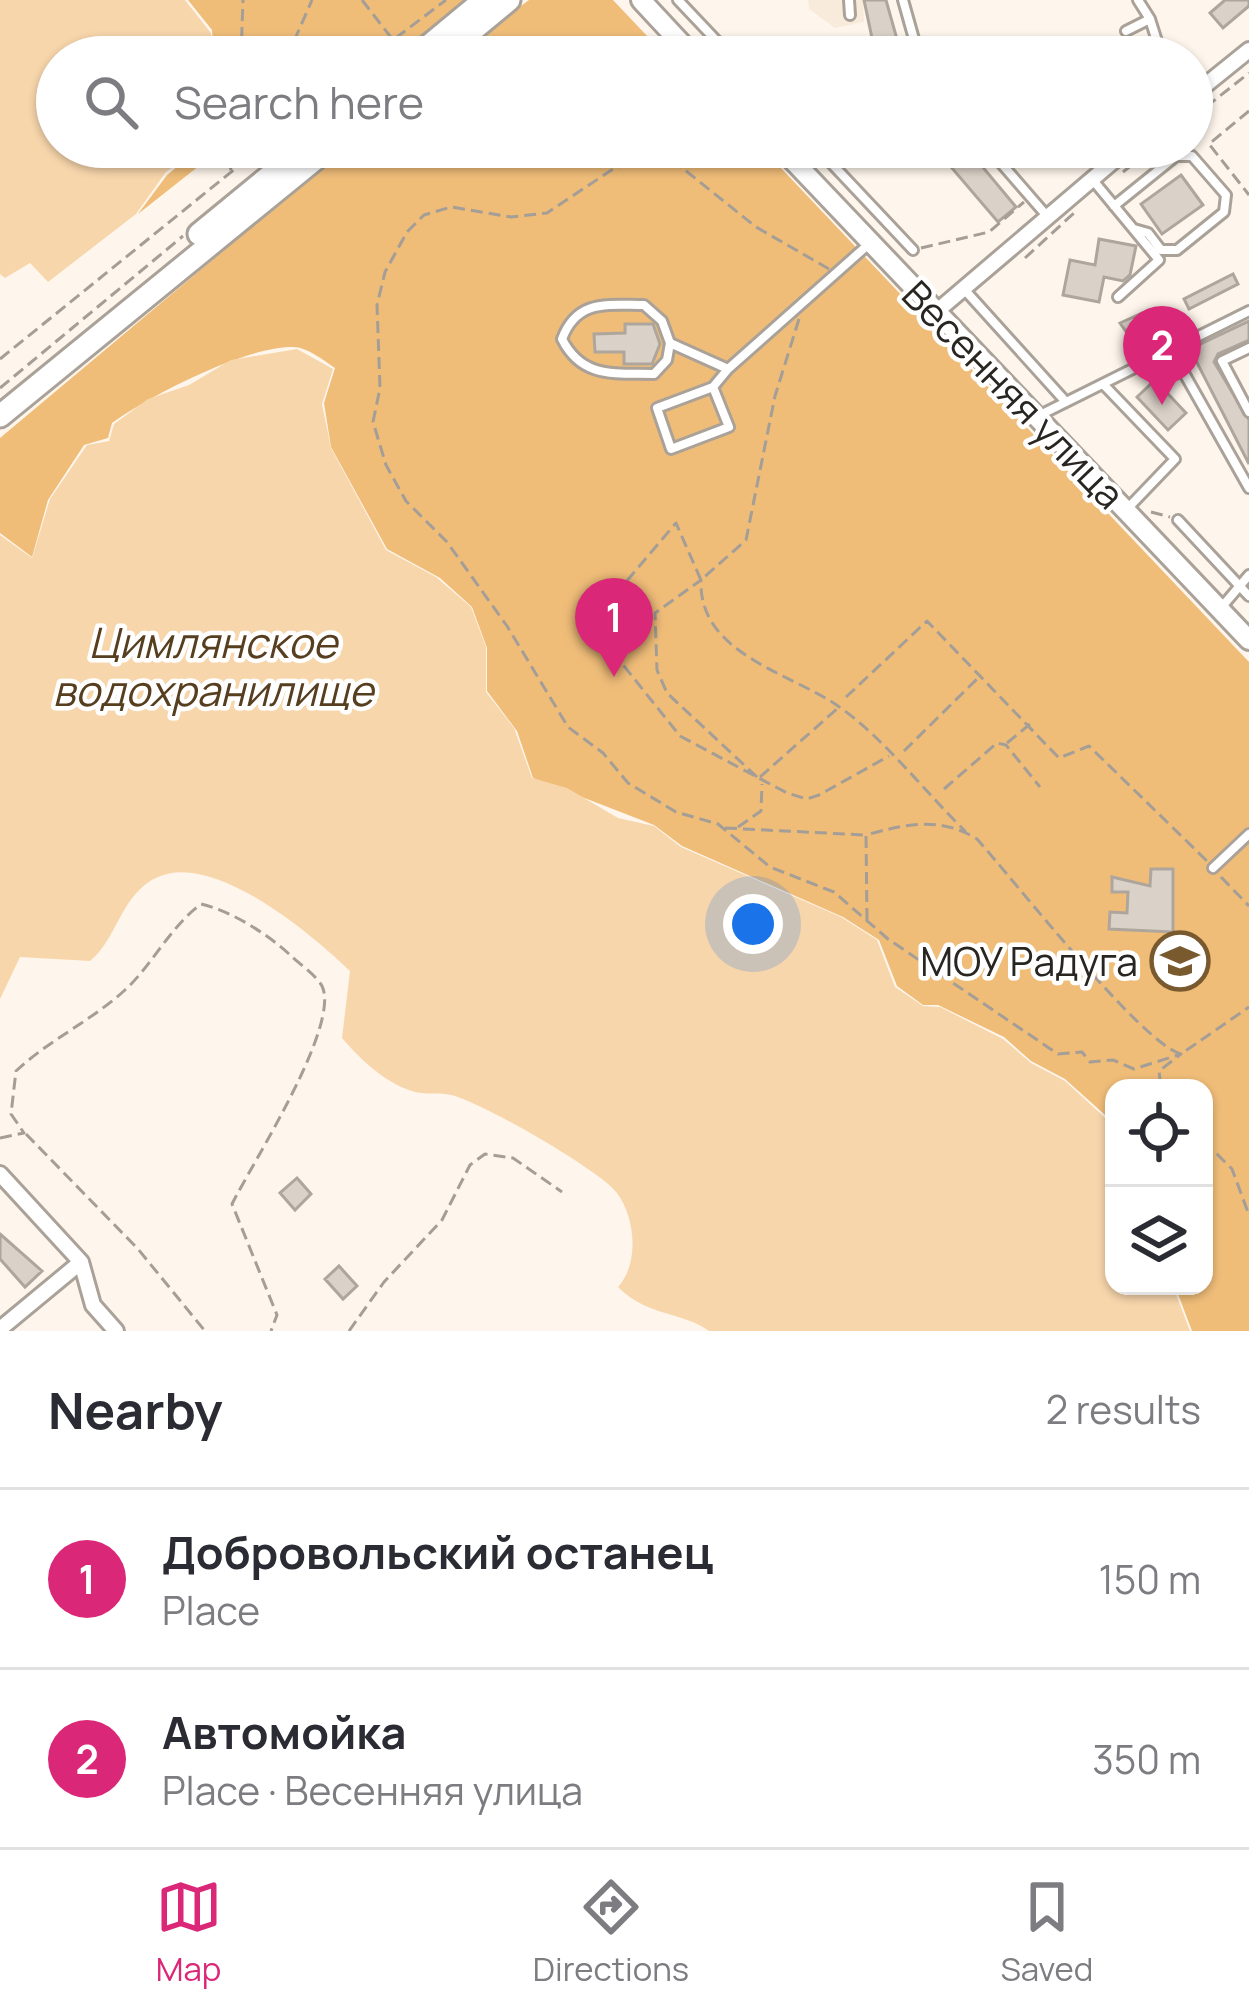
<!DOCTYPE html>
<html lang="en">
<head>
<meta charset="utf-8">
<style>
  :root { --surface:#fff; --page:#f7f7f7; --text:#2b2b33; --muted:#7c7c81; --line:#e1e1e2; --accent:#db2777 }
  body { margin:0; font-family:Manrope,sans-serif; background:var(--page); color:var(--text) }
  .controls { position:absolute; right:36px; bottom:36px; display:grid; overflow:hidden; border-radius:24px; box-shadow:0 3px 9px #0004 }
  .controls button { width:108px; height:108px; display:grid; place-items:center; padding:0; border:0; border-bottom:3px solid var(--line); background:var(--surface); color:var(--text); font:60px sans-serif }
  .you { position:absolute; left:753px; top:924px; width:42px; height:42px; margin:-30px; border:9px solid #fff; border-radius:50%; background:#1a73e8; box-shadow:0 0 0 18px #1a73e833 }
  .badge { display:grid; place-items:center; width:78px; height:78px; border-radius:50%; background:var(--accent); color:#fff; font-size:39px; font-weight:700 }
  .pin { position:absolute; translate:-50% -99px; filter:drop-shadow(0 3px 6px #0008) }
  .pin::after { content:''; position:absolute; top:63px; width:42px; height:36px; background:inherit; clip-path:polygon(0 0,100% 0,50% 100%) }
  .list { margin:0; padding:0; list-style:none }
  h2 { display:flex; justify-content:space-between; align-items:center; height:156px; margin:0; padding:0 48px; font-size:51px }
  h2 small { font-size:39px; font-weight:400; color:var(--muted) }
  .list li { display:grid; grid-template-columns:78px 1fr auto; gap:36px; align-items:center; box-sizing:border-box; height:180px; padding:0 48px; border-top:3px solid var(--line) }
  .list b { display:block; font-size:45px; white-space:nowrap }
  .list p { margin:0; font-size:39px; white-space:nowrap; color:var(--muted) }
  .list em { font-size:39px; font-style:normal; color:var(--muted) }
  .icon { flex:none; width:66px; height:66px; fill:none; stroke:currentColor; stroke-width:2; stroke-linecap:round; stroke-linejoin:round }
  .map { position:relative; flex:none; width:1249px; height:1331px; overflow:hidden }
  .search { position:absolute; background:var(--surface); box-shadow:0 3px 9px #0004; left:36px; right:36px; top:36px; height:132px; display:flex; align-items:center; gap:30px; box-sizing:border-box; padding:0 42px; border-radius:66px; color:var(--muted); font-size:45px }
  .sheet { height:516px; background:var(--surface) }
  nav { display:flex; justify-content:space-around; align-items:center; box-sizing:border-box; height:168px; border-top:3px solid var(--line); background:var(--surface); font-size:33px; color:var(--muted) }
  nav a { display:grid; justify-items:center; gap:6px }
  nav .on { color:var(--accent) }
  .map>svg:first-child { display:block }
  .built { fill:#f8ebdb }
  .green { fill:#f0bd79 }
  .water { fill:#f8d6ac }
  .building { fill:#dad2c8; stroke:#aea69c; stroke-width:3 }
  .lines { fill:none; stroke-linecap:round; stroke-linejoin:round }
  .service-casing { stroke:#aaa298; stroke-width:14 }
  .minor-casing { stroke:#aaa298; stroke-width:20 }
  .tertiary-casing { stroke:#aaa298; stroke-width:24 }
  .secondary-casing { stroke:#aaa298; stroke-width:27 }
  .path { stroke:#a49e97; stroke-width:3; stroke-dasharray:12 6; stroke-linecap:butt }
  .service { stroke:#fff; stroke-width:8 }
  .minor { stroke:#fff; stroke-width:14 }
  .tertiary { stroke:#fff; stroke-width:18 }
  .secondary { stroke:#fff; stroke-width:21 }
  .labels { text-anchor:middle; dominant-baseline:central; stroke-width:9; stroke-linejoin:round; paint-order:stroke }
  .street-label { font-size:39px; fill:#292622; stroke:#fff }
  .poi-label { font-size:39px; fill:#292622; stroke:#fff; text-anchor:end }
  .water-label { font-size:42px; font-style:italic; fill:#563e1f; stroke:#fff }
</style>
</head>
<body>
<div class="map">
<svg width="1249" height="1331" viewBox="0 0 1249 1331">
  <rect width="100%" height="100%" fill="#fef6ec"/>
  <path class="built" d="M808,0H863L864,22L835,28L809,9Z"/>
  <path class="green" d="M188,0H467L399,57H214L212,30Z
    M529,0H613L667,57H452Z
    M201,147H223L138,214L167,175Z
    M347,147H761L1249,662V1331H1192L1175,1286H1204V1088H1114V1123L1065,1079L1031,1061L1004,1037L938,1005H923L897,986L879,940L843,917L682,846L654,825L533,778L517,731L487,691V648L472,607L440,578L387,549L331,447L324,403L335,368C323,360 307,347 293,347C246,346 149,396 112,423L108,438L84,445L48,500L32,557L0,533V438Z"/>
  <path class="water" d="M0,0H185L211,33L213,57H57V147H198L166,172L136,214L48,282L30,263L5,278L0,274Z
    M297,349L333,369L322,404L331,448L386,550L436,577L471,607L486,647V692L514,728L532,778L567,788L618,818L654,826L681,847L841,917L877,940L895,987L923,1006L940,1007L1003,1039L1031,1063L1065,1081L1114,1126V1286H1173L1190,1331H709C681,1311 648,1317 618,1287C639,1264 636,1219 617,1193C600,1170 481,1102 451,1095C440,1092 426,1095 415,1092C386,1084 361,1060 342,1038L350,971C314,936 214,851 158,877C121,893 117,940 90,961L20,957L0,999V535L32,558L50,499L87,445L109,441L114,424L148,399L189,385L231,360Z"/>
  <path class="building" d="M864,0H886L902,57H876Z
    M1225,0H1249V6L1223,28L1210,13Z
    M934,147H966L1016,207L998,222Z
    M1181,175L1203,205L1162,234L1141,204Z
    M1099,239L1136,246L1130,275L1123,281L1104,277L1099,302L1063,295L1070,260L1095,265Z
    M1233,274L1238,284L1189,309L1184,299Z
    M1149,310L1160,338L1135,344L1120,323Z
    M1249,321V340L1218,354L1214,362L1249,420V464L1190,349Z
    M625,324H653L660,344L652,364H624V352H595L594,334L625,333Z
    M1155,380L1186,413L1168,430L1137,397Z
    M1151,869H1173V932L1109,929L1110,912L1127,913L1128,892H1112V877L1150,886Z
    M297,1178L311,1194L295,1210L280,1193Z
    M0,1234L42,1271L25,1287L0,1259Z
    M339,1266L357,1286L343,1299L325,1279Z"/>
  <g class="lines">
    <defs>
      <path id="service" d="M678,0L732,57
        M849,0L850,15
        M903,0L919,57
        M1138,0L1150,19
        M1126,31L1150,19L1162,57
        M816,147L913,250
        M987,147L1047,216
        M1092,179L1159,260L1118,297
        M1114,206L1176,156H1192L1226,195L1224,212L1177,250H1161L1148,233L1134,229
        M963,288L1066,402
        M670,343L667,360L654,374C615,373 582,379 562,339C577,299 607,305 644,305L662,321L670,343L728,369L870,243
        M1249,348L1222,361L1249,412
        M1171,350L1249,488
        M1103,384L1175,459L1128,508
        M713,387L657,408L671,449L729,427L713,387L728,369
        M1038,416L1249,311
        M1178,520L1249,596
        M1220,609L1249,575
        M1213,868L1249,834"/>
      <path id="minor" d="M1192,96L1249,50
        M936,312L1130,147
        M0,1174L81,1262L93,1305L116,1331
        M0,1329L81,1262"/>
      <path id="tertiary" d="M641,0L694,57
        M780,147L1249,640"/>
      <path id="secondary" d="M415,57L484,0
        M440,57L509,0
        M199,234L305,147
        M0,416L330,147"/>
    </defs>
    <use href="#service" class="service-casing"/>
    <use href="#minor" class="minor-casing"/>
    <use href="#tertiary" class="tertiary-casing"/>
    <use href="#secondary" class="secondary-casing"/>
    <path class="path" d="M362,0L393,40L446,0
      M241,57L243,0
      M287,57L312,0
      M346,57L393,40L399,47
      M1249,111L1209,144L1249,195
      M1192,118L1249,73
      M225,147L231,170
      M1123,172L1154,147
      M921,248L989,232L1024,202
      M1025,258L1074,213
      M829,269L756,227L681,167L648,157L613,169L547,213L511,217L451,207L424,215L407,232L385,272L377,305L380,388L373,422L386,465L406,501L447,542L507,626L568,727L603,753L628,783L676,812L718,824L770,867L834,892L888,939L1058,1054L1082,1052L1090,1062L1113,1060L1134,1069L1181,1054L1159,1071L1161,1088
      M799,319L775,396L746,540L701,580L676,523L608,603L612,651L680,736L787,793L807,799L819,795L889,756
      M0,359L262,147
      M0,388L183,236
      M1151,512L1170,517
      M846,697L927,621L1059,758L1089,746L1207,861
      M1007,743L1030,724
      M904,751L979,677
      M757,777L667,693L657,670L655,613L701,580C698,654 791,673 838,706C882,736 927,794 966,832
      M760,777L838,708
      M944,789L997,743L1006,745L1040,787
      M738,827L761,811L762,784
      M725,828L865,835
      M1221,877L1249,906
      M867,920L866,835C906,824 940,816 977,839C1013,879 1142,1044 1181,1054L1249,1007
      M26,1134L138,1249L205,1331
      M0,1138L24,1133L11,1114L16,1071C49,1040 91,1021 125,990C153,964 170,927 201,904C231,911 266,933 289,954C298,963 316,975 322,986C341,1025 253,1162 232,1204L277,1315L271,1331
      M1204,1141L1232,1169L1249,1215
      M349,1331L384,1282L442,1220L470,1165L485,1154L513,1158L562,1192"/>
    <use href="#service" class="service"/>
    <use href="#minor" class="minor"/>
    <use href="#tertiary" class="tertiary"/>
    <use href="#secondary" class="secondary"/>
  </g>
  <defs>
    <symbol id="school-ring" viewBox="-11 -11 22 22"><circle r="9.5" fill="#fff" stroke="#795a2f" stroke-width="1.5"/><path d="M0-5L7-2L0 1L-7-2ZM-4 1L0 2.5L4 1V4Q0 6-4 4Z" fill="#795a2f"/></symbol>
  </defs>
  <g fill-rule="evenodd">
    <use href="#school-ring" x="1147" y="928" width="66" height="66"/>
  </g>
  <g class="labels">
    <g class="street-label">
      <text transform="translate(1014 394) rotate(46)">Весенняя улица</text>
    </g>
    <g class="poi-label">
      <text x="1138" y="961">МОУ Радуга</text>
    </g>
    <g class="water-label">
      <text x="213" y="642">Цимлянское<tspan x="213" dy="48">водохранилище</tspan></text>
    </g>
  </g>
</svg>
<div class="controls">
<button><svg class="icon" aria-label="locate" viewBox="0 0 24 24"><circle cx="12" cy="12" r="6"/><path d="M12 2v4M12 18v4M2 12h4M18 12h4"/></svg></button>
<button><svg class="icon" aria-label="layers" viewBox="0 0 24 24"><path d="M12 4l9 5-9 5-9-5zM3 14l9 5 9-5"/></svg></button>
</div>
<div class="you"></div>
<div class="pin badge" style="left:614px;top:677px">1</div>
<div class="pin badge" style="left:1162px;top:405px">2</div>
<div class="search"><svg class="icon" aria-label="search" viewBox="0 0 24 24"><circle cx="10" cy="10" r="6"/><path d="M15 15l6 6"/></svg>Search here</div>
</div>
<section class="sheet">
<h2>Nearby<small>2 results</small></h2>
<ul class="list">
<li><span class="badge">1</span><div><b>Добровольский останец</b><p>Place</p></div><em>150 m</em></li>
<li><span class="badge">2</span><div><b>Автомойка</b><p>Place · Весенняя улица</p></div><em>350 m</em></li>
</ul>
</section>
<nav>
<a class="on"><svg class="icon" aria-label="map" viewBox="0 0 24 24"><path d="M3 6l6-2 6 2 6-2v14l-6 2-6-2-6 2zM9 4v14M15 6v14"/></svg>Map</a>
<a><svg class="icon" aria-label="directions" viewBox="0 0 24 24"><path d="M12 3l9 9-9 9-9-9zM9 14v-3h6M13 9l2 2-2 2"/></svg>Directions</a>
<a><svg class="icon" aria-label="saved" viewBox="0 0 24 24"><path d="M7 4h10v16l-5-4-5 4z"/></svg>Saved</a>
</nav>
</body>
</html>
